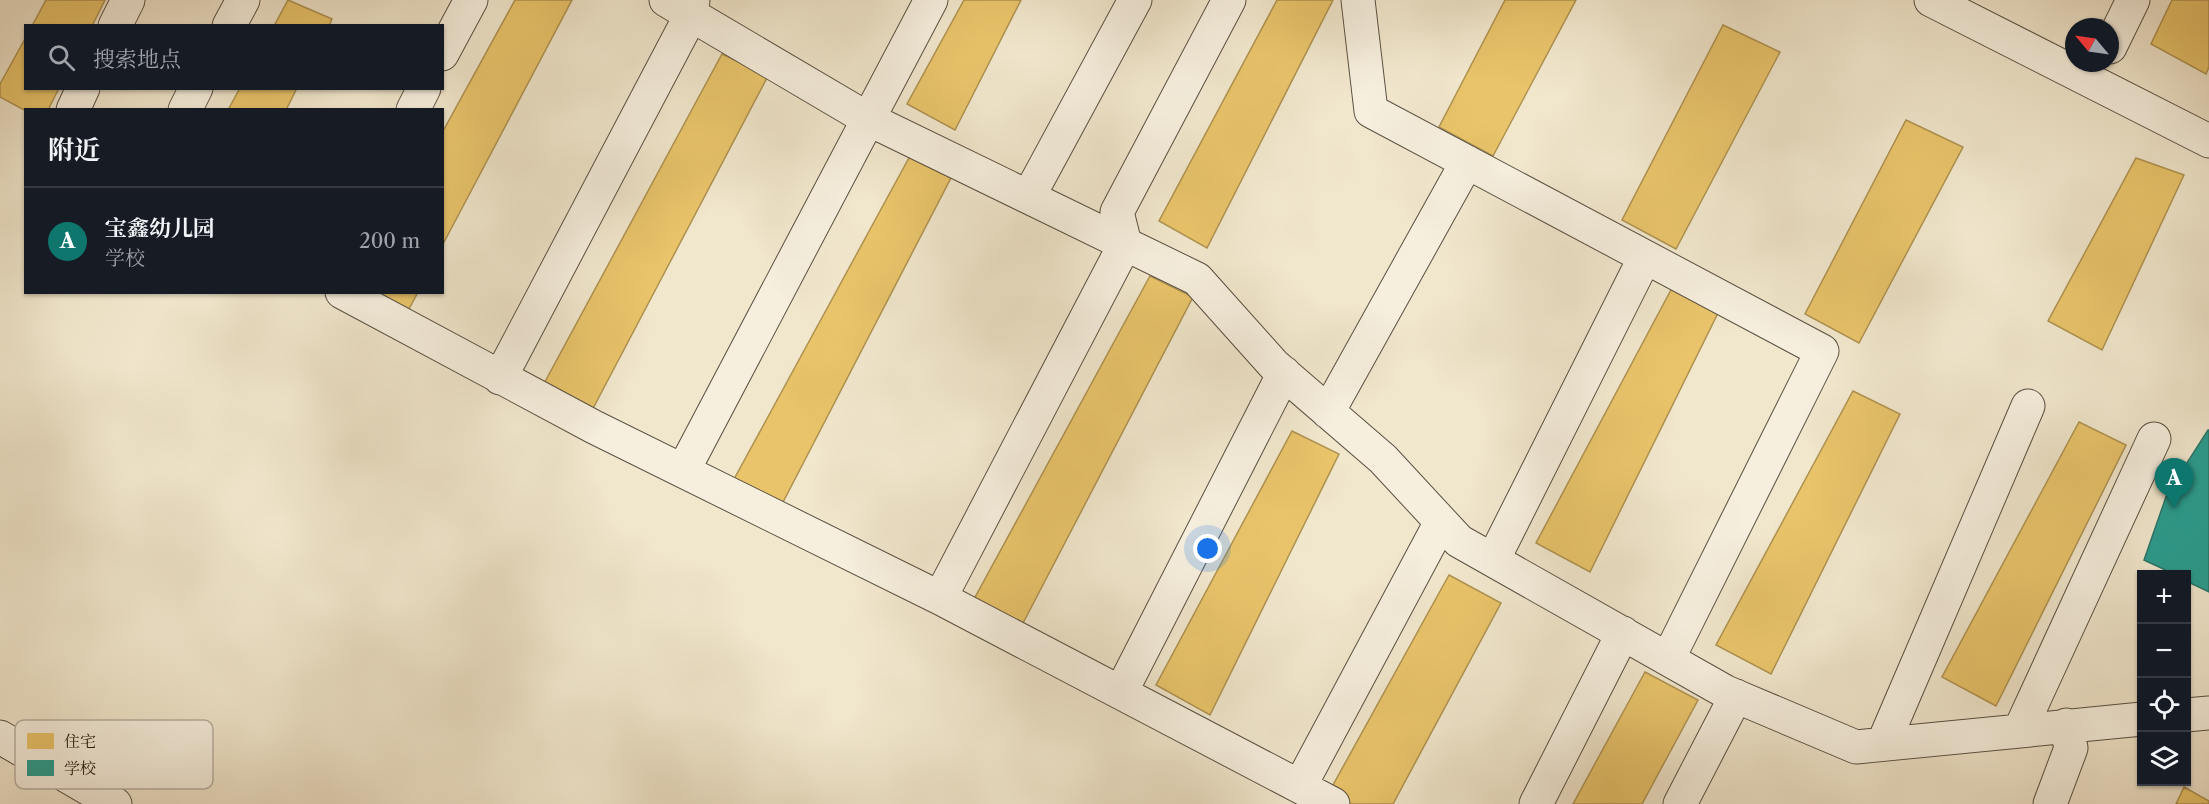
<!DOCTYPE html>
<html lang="zh">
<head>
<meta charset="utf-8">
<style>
  :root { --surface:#171b24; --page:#242831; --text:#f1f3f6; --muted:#9ea1a6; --line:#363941; --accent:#0f766e }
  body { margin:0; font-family:"Libre Caslon Text","Noto Serif SC",serif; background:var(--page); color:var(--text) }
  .controls { position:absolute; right:18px; bottom:18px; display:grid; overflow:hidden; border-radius:0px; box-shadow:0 2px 4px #0004 }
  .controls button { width:54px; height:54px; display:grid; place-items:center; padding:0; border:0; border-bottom:2px solid var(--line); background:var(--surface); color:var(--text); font:30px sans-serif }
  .compass { position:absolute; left:2065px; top:18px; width:54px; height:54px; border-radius:50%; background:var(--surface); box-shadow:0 2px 4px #0004; rotate:299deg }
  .you { position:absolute; left:1208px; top:549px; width:21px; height:21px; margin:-15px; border:4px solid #fff; border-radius:50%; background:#1a73e8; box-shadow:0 0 0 9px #1a73e833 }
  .badge { display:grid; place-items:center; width:39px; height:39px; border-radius:50%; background:var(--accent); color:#fff; font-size:20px; font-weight:700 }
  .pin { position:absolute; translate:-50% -50px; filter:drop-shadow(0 2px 3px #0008) }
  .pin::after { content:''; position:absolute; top:32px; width:21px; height:18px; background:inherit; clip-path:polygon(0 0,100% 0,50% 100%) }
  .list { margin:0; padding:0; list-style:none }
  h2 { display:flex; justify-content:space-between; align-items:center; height:78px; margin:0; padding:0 24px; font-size:26px }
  h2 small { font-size:20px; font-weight:400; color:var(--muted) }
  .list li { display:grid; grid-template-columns:39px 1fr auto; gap:18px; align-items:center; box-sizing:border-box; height:108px; padding:0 24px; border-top:2px solid var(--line) }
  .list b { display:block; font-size:22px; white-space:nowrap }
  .list p { margin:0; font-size:20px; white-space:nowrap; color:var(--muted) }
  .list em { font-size:20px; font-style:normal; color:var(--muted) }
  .icon { flex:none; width:33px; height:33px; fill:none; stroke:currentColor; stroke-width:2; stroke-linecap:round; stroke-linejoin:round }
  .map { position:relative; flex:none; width:2209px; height:804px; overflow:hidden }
  .search { position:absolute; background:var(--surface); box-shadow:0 2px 4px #0004; left:24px; top:24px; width:420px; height:66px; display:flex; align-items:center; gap:15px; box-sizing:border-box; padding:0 21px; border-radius:0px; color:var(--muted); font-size:22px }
  .panel { position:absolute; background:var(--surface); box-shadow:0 2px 4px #0004; left:24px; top:108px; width:420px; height:186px; border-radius:0px }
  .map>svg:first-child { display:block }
  .homes { fill:#e9c46a; stroke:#ae9250; stroke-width:1.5 }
  .schools { fill:#2a9d8f; stroke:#29776a; stroke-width:1.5 }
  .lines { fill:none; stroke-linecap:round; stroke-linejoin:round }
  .minor-casing { stroke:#595042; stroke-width:35 }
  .minor { stroke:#f6efde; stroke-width:33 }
  .key { fill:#f6efde; stroke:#b8b0a1; stroke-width:1.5 }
  .key-label { font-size:16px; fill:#261d14 }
</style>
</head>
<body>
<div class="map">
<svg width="2209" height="804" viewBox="0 0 2209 804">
  <rect width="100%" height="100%" fill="#f1e7cd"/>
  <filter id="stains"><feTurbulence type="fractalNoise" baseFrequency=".00333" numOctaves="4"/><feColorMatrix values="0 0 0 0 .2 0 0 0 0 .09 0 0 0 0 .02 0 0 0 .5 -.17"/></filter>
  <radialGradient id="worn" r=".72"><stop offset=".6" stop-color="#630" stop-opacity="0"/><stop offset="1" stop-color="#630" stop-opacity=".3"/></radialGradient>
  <path class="homes" d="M46,0H105L92,26H32Z
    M288,0L332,19L329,26H274Z
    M515,0H572L442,246V133Z
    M964,0H1021L955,130L907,104Z
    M1277,0H1333L1207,248L1159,221Z
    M1505,0H1576L1493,156L1439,127Z
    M2172,0H2209V67L2206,74L2151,44Z
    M1723,25L1780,52L1676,249L1622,220Z
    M26,37V88H59L48,110L26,111L0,97V84Z
    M722,54L768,76L589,416L540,391Z
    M240,88H297L286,110H228Z
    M1906,120L1963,147L1859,343L1805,314Z
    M910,156L952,176L781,506L733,481Z
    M2136,158L2184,175L2102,350L2048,321Z
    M1150,276L1193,297L1021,627L973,601Z
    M1672,288L1719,311L1590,572L1536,543Z
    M373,292H418L408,311Z
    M1853,391L1900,414L1771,674L1716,645Z
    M2079,422L2126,445L1996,706L1942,677Z
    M1292,431L1339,454L1210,715L1156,685Z
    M1449,575L1501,603L1393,804H1346L1328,794Z
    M1645,672L1698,700L1642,804H1573Z
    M2184,787L2209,801V804H2176Z"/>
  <path class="schools" d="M2208,430H2209V592L2186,581V574H2174L2144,560L2167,494Z"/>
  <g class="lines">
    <defs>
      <path id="minor" d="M666,0L868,119L1197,279L1274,365L1383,459L1459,541L1726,692L1856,747L2142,719
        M1358,0L1371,111L1822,351L1668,659
        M1931,0L2209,141
        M115,26L128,0
        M229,26L243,0
        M2110,47L2133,0
        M442,54L471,0
        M73,110L83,88
        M185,110L196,88
        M413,110L424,88
        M1029,196L1135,0
        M342,292L594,427L940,598L1333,804
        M500,378L691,15L693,0
        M1328,412L1467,162
        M683,471L931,0
        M1493,560L1645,257
        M940,598L1125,244L1117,212L1229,0
        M1121,692L1284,373
        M2186,715L2209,713
        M2020,730L2154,439
        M0,737L115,804
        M1883,744L2028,406
        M1300,786L1441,522
        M1536,804L1623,633
        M1680,804L1736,696
        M2050,804L2071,748L2066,725"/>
    </defs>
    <use href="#minor" class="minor-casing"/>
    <use href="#minor" class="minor"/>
  </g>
  <rect x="15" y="720" width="198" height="69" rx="9" class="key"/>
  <rect x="27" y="733" width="27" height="16" fill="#e9c46a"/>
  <rect x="27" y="760" width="27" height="16" fill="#2a9d8f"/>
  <g class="key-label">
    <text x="64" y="747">住宅</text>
    <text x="64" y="774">学校</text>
  </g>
  <rect width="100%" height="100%" filter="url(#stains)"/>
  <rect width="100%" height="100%" fill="url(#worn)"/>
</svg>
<div class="controls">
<button>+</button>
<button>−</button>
<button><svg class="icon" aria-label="locate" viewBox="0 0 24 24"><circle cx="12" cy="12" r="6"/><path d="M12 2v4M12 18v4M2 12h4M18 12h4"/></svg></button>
<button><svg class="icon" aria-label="layers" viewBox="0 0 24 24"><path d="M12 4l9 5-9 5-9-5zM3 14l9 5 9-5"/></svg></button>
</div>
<svg class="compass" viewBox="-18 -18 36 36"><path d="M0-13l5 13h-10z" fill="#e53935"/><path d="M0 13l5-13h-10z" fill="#9ea1a6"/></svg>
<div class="you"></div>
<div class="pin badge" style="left:2174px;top:508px">A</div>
<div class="search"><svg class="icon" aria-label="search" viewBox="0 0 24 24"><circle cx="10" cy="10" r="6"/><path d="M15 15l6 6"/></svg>搜索地点</div>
<section class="panel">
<h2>附近<small></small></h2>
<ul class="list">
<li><span class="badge">A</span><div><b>宝鑫幼儿园</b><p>学校</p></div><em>200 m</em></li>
</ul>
</section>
</div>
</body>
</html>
